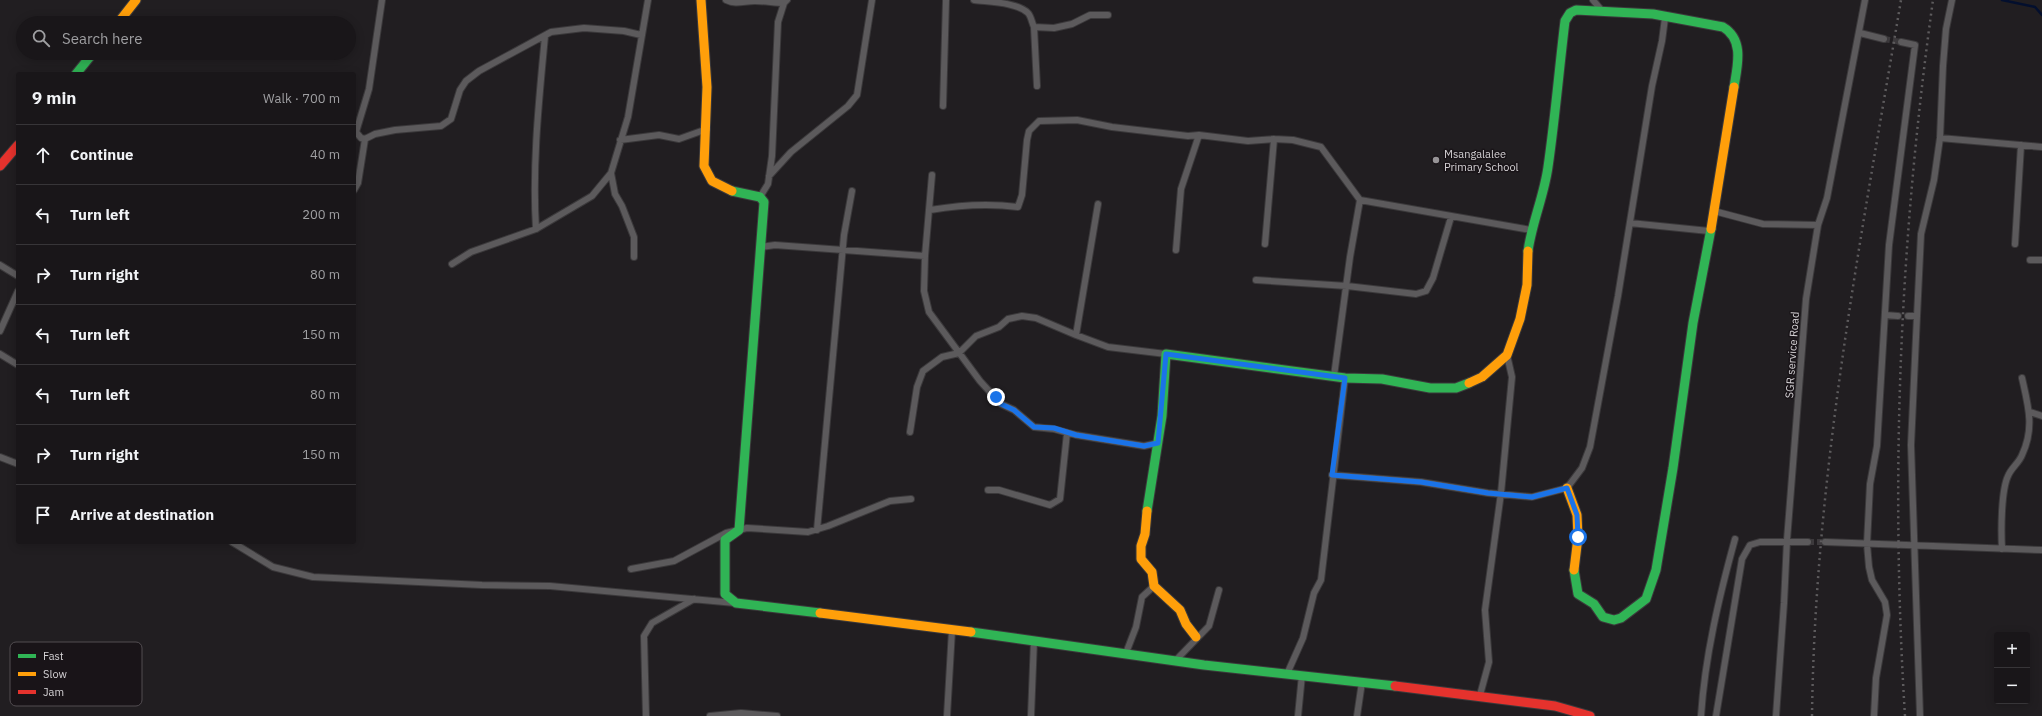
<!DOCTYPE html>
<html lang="en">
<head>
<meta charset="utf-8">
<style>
  :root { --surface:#191619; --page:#262326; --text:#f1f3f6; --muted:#9f9fa2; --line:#373538 }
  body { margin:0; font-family:"IBM Plex Sans",sans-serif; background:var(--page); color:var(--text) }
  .controls { position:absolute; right:12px; bottom:12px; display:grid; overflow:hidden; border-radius:4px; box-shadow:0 2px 10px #0003 }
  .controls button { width:36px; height:36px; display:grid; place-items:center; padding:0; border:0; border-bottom:1px solid var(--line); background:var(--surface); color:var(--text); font:20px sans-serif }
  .stop { position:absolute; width:12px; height:12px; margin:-9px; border:3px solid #1a73e8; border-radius:50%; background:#fff }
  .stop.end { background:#1a73e8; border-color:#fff; box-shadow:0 1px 4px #0008 }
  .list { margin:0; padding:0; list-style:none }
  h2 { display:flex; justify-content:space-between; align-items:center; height:52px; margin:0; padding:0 16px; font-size:17px }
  h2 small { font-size:13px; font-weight:400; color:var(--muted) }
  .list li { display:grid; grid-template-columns:26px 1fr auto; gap:12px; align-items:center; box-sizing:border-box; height:60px; padding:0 16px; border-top:1px solid var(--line) }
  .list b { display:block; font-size:15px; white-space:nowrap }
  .list em { font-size:13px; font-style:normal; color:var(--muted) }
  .icon { flex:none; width:22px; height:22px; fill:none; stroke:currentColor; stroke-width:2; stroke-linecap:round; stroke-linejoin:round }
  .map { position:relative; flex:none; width:2042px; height:716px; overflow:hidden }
  .search { position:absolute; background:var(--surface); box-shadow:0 2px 10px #0003; left:16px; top:16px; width:340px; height:44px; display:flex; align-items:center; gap:10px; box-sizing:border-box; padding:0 14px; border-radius:22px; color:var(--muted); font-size:15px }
  .panel { position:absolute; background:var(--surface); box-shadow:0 2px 10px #0003; left:16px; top:72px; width:340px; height:472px; border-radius:4px }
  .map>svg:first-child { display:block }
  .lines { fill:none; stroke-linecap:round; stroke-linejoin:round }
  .stream { stroke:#030f2e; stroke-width:2.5 }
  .street-tunnel { stroke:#3c393c; stroke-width:6; stroke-dasharray:6 3; stroke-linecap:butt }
  .street-casing { stroke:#3b393b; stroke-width:8 }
  .fast-casing { stroke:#3b393b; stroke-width:11 }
  .slow-casing { stroke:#3b393b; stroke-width:11 }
  .jam-casing { stroke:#3b393b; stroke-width:11 }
  .street { stroke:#5c5a5c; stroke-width:6 }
  .fast { stroke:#30b455; stroke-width:9 }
  .slow { stroke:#ff9f0a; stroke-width:9 }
  .jam { stroke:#e5322d; stroke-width:9 }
  .rail { stroke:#5d5b5d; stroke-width:2.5; stroke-dasharray:2 4; stroke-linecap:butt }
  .route { stroke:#1a73e8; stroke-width:5 }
  .poi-dot { fill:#979497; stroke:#191418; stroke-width:1.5 }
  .labels { text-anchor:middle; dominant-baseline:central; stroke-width:3; stroke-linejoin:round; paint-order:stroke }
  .poi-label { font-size:11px; fill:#d6d3d6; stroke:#191418; text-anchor:start }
  .street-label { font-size:11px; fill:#d6d3d6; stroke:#191418 }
  .key { fill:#191418; stroke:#524d51; stroke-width:1 }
  .key-label { font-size:11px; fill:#d6d3d6 }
</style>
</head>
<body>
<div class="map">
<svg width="2042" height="716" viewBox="0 0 2042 716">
  <rect width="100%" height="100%" fill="#211e21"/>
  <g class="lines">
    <path class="stream" d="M2002,0L2035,7L2042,15"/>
    <path class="street-tunnel" d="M1884,39L1901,42
      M1808,542H1825"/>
    <defs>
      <path id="street" d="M726,0C736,5 744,1 755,1C765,1 775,3 784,3L787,0
        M974,0C988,2 1017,2 1028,13C1031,16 1032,23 1034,27L1054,28L1072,24L1090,15H1108
        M1593,0L1603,12
        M1034,27L1037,86
        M1860,33L1884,39
        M943,106L946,0
        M1940,138L2042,147
        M365,139L375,134L395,130L441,126L451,119L460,90L466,81L479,71L551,32L584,28L624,31L641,35
        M620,140L659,135L679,139L707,129
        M769,176L791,152L848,106L857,95L872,0
        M354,190L358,183L365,139L361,138L356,132L369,89L382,0
        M760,197L768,184L772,156L778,22L784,3
        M930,210C959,205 989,203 1018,207L1022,195L1027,140L1029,131L1039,121L1077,120L1112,127L1188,136L1199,135L1248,141L1274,139
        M1714,211L1763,224L1818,225
        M1630,223L1709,231
        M536,229C532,165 539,100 545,36
        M1265,244L1274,139L1293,140L1321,147L1360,200L1531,230
        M2015,244L2021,145
        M761,247L775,245L925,256L924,291L929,312L980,381L1001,404L1014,410L1034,427L1054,429L1076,435L1144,446L1158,443
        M1176,250L1181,189L1199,135
        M925,256L932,175
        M634,257V237L622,206L615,194L611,173L628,117L648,0
        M2030,260H2042
        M452,264L471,252L536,229L592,196L611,173
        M0,265L18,276
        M1256,280L1347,286L1416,294L1426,291L1433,278L1451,217
        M1885,315L1898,316
        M1908,316H1917
        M0,331L18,291
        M1076,335L1108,347L1166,354
        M0,354L18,365
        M1334,376L1350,257L1360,200
        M2030,412L2042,416
        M910,432L917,387L923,371L942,357L959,353L976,336L999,327L1008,319L1022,316L1036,318L1076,335L1098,204
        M0,457L18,464
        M1332,475L1421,482L1488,493L1532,497L1567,488L1582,468L1590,447L1618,296L1652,86L1662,41L1665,18
        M988,490H999L1050,505L1060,499L1067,433
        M817,530L844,235L852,191
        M232,542L273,567L313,577L482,585L550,586L735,603
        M1825,542L2042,550
        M2002,549C2001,531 2001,491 2008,476C2011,468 2019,463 2022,455C2035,428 2028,405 2022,378
        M631,569L674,561L726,533L747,528L808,532L828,526L890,501L911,499
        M1126,653L1136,627L1142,597L1154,586
        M1176,660L1209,626L1219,590
        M1287,674L1303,638L1314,593L1321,580L1345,378
        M1480,695L1489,662L1485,610L1501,493L1512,377L1507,355
        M646,716L644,636L652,623L694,599
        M710,716L741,713L777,716
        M947,716L952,630
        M1031,716L1034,640
        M1298,716L1302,675
        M1357,716L1362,682
        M1701,716C1705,656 1719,597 1735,539
        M1716,716L1742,559L1750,545L1760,542H1808
        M1776,716L1784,603L1787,540L1806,299L1818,225L1827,198L1865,0
        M1874,716L1876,678L1887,615L1885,602L1872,580L1869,567L1867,544L1870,484L1877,446L1889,245L1915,45L1901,42
        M1920,716L1911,445L1916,337L1921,234L1934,180L1940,138L1943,66L1946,29L1952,0"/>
      <path id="fast" d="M76,74L93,53
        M732,191L760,197L764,202L739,530L725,540V594L736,603L820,613
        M1528,251C1532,222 1544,196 1548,167C1555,119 1559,70 1565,21L1570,13L1576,10L1653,14L1723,27C1745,40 1737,67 1734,87
        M1147,511L1162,416L1166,354L1345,378L1382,379L1430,388H1456L1469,383
        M1574,570L1578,594L1594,604L1603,617L1614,620L1621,618L1646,599L1656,570L1673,468L1693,323L1711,229
        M971,632L1204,665L1395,686"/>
      <path id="slow" d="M701,0L707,87L704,166L712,181L732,191
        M118,23L136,0
        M1711,229L1734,87
        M1469,383L1482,377L1507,355L1520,319L1527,285L1528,251
        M1567,488L1577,515L1578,537L1574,570
        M1147,511L1145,534L1141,546V559L1152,572L1154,586L1180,610L1186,624L1196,637
        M820,613L971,632"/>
      <path id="jam" d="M0,166L18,145
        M1395,686L1555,706L1590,716"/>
    </defs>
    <use href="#street" class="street-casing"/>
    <use href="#fast" class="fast-casing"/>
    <use href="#slow" class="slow-casing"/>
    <use href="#jam" class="jam-casing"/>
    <use href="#street" class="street"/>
    <use href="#fast" class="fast"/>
    <use href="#slow" class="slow"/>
    <use href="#jam" class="jam"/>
    <path class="rail" d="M1812,716C1815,474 1861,238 1901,0
      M1905,716C1890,477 1900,237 1933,0"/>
  </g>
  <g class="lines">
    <path class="route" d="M996,397L1001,404L1014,410L1034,427L1054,428L1076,435L1144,446L1158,443L1166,354L1345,378L1332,475L1421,482L1488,493L1532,497L1567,488L1577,515L1578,537"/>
  </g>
  <circle class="poi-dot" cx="1436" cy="160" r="4"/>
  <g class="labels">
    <g class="poi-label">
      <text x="1444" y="154">Msangalalee<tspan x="1444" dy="13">Primary School</tspan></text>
    </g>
    <g class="street-label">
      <text transform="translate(1792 355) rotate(-86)">SGR service Road</text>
    </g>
  </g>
  <rect x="10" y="642" width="132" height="64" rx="6" class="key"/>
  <rect x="18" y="654" width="18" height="4" fill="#30b455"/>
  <rect x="18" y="672" width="18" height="4" fill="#ff9f0a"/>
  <rect x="18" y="690" width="18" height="4" fill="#e5322d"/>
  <g class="key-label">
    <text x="43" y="660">Fast</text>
    <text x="43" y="678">Slow</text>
    <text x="43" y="696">Jam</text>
  </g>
</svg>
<div class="controls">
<button>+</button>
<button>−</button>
</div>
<div class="stop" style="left:1578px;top:537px"></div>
<div class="stop end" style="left:996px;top:397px"></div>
<div class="search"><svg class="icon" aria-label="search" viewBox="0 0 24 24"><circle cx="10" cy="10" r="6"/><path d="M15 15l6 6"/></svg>Search here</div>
<section class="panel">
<h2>9 min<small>Walk · 700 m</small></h2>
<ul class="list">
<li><svg class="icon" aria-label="ahead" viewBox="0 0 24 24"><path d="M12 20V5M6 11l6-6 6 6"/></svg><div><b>Continue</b></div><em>40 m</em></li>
<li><svg class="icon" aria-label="left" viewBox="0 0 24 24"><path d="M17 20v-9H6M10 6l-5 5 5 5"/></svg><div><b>Turn left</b></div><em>200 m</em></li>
<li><svg class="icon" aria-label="right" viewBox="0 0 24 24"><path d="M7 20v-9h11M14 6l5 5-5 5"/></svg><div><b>Turn right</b></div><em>80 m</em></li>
<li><svg class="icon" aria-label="left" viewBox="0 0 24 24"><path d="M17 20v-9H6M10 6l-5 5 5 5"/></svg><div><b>Turn left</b></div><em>150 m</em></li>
<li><svg class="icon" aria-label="left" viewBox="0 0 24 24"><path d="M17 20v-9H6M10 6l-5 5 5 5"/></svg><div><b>Turn left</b></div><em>80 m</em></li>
<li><svg class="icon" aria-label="right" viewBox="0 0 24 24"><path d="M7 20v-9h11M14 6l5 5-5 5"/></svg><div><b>Turn right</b></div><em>150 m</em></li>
<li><svg class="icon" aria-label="arrive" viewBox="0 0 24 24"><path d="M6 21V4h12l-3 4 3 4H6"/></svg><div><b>Arrive at destination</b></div></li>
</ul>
</section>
</div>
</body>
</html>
